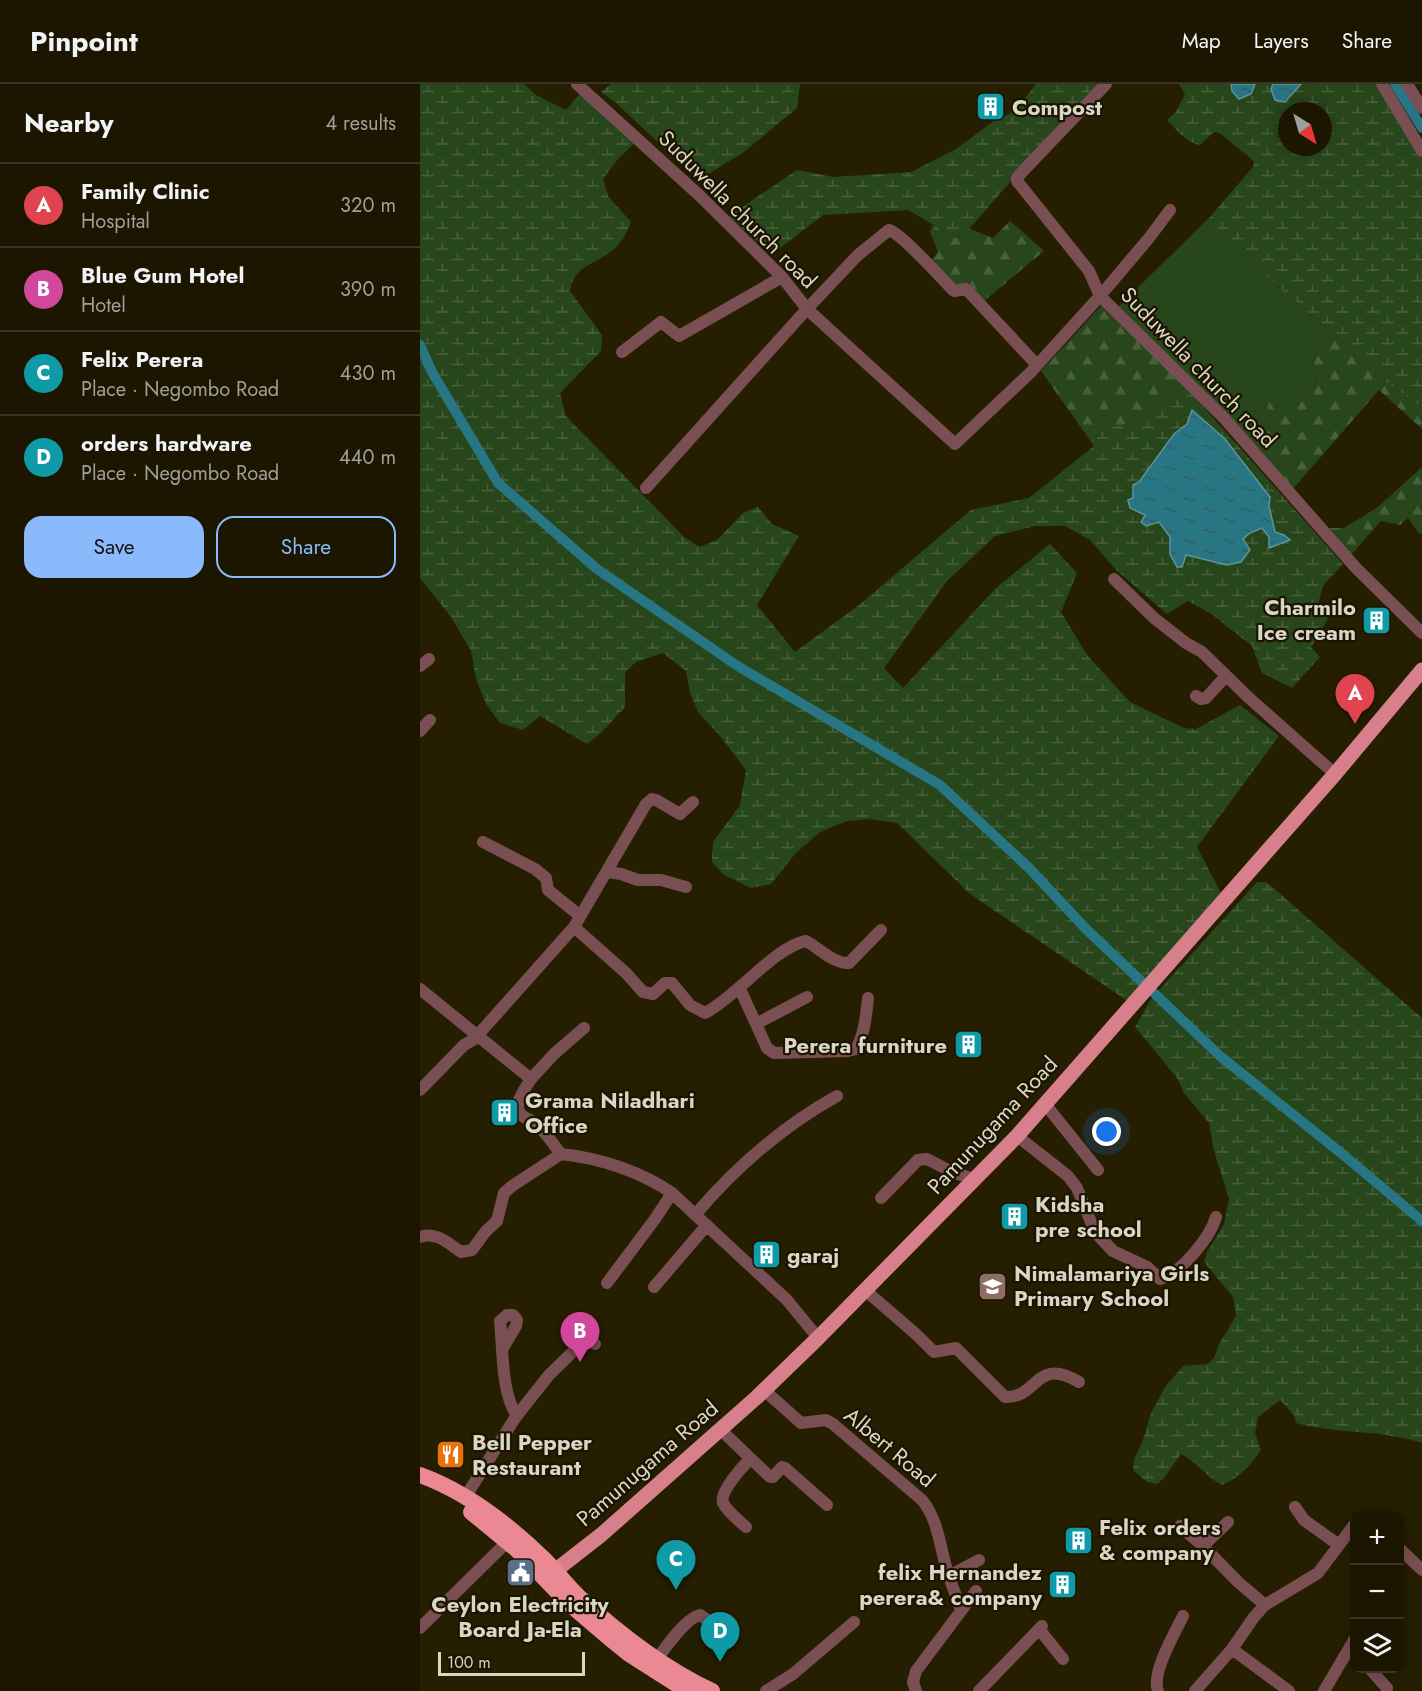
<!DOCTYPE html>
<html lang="en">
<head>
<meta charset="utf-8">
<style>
  :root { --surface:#1c1600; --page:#251f0a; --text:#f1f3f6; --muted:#a09f99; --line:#3a3522; --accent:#8abafc }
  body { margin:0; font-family:Jost,sans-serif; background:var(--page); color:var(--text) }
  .controls { position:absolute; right:18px; bottom:18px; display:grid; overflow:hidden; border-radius:12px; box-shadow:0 3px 15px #0003 }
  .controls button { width:54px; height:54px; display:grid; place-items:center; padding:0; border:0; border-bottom:2px solid var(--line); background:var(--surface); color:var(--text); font:30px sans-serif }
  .compass { position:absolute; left:858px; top:18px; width:54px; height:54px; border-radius:50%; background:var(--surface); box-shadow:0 3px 15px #0003; rotate:143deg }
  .scale { position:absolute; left:18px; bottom:15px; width:147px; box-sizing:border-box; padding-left:6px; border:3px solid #dad6c5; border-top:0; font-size:16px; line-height:21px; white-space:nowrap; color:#dad6c5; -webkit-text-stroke:4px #1b1400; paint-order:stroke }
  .you { position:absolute; left:687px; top:1048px; width:21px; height:21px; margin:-15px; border:4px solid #fff; border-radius:50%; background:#1a73e8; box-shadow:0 0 0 9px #1a73e833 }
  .badge { display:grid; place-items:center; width:39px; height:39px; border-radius:50%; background:var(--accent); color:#fff; font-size:20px; font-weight:700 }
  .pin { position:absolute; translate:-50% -50px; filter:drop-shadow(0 2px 3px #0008) }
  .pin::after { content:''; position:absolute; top:32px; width:21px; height:18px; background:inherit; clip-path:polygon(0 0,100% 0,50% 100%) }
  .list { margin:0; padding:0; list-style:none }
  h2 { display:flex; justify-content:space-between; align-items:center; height:78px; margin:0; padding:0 24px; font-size:26px }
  h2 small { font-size:20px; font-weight:400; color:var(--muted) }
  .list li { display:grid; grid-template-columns:39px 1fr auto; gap:18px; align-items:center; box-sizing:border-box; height:84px; padding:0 24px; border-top:2px solid var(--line) }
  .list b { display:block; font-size:22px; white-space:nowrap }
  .list p { margin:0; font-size:20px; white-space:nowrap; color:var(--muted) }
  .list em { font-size:20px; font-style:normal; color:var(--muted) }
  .actions { display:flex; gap:12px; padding:18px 24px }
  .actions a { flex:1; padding:14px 0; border:2px solid var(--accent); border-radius:18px; text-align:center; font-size:21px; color:var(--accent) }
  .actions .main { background:var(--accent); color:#111 }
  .icon { flex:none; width:33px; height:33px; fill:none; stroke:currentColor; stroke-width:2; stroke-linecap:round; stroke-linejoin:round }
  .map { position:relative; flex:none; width:1002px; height:1607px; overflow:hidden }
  header { display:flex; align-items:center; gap:36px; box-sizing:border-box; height:84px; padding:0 30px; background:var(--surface); border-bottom:2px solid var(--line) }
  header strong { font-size:28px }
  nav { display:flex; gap:33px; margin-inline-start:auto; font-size:21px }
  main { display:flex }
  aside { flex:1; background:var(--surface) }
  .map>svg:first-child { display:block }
  .grass { fill:#28461b }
  .forest { fill:url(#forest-firs) }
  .wetland { fill:url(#wetland-marsh); fill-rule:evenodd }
  .water { fill:url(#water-ripples); stroke:#5d9398; stroke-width:1.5 }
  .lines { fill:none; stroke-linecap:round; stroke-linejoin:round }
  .canal { stroke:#287684; stroke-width:10 }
  .minor { stroke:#7a4f54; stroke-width:12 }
  .primary { stroke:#d77f8a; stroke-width:15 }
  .trunk { stroke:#ea8894; stroke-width:16 }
  .labels { text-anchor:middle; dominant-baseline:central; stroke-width:4.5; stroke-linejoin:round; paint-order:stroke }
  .poi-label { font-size:22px; font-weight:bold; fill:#dad6c5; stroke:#1b1400; text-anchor:start }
  .street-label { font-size:22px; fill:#dad6c5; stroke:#1b1400 }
</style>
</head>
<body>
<header>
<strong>Pinpoint</strong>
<nav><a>Map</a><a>Layers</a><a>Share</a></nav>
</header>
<main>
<aside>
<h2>Nearby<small>4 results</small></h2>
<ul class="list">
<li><span class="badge" style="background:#e0444e">A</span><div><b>Family Clinic</b><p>Hospital</p></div><em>320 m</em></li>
<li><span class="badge" style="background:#d1479c">B</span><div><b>Blue Gum Hotel</b><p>Hotel</p></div><em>390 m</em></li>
<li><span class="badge" style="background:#0f9aa8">C</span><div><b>Felix Perera</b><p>Place · Negombo Road</p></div><em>430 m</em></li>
<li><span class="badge" style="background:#0f9aa8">D</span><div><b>orders hardware</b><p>Place · Negombo Road</p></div><em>440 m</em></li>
</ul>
<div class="actions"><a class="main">Save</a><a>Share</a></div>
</aside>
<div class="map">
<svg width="1002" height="1607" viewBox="0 0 1002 1607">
  <defs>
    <pattern id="forest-firs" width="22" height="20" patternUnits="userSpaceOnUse" patternTransform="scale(1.5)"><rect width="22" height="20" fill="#28461b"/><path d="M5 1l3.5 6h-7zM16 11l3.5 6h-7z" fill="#47603b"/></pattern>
    <pattern id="wetland-marsh" width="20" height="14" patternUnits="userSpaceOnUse" patternTransform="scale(1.5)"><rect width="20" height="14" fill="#28461b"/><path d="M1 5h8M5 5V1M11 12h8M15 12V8" fill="none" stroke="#47603b"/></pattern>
    <pattern id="water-ripples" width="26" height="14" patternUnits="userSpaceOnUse" patternTransform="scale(1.5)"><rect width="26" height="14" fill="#287684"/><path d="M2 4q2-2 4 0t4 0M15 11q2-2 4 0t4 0" fill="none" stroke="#335e63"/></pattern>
  </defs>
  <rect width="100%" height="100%" fill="#251e00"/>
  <path class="grass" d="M789,134L830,178L907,244L893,277L896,299L877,322L842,345L827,352L699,222Z"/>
  <path class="forest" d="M590,137L624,167L564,217L549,199L535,202L510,178L518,168L510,148L513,141L536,154L545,143L573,154Z
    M681,222L765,302L726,334L712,339L680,345L674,362L621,287Z
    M907,244L963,296L1002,323V345L959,306L872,406L827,352L842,345L849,318L877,322L896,299L893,277Z
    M1002,383V448L1000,451L988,434L980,441L961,437L931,471L907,444H924L958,423Z"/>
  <path class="wetland" d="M0,0H104L116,11L146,26L162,7L217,57L198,75L183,95L188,112L211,138C207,149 200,162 189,169C172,181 154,183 150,207L182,251L181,267L140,309L146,332L264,453L280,463L297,456L323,429L338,423L352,440L379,452L337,521L375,568L439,521L551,426L609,414L674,362L680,345L712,339L726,334L765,302L923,480L903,502L898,520L908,535L891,563L900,573L872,604L842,589L832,562L790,529L768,517L747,530L696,486L670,456L645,442H615L575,452L527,497L464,584L483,604L576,504L630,460L657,489L641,528L667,571L710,618L764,644L776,645L820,621L859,652L777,763L801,809L709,918L550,810L477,739L450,735L427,737L400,748L376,769L351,800L331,804L304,791L292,778L293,758L320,721L326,686L300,652L278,628L270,609L266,587L243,569L216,578L205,588V623L181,649L167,660L120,632L103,646L80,639L66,620L56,595L51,567L31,533L0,494Z
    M191,0H380L377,24L324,68L282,94L274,92L196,19L181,8Z
    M616,0H680L640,41L550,144L545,143L536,154L488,126L403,131L351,171L309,132L377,86L414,93L491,88L536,65L571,39L596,26Z
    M759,0H957L1002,75V323L963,296L907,244L830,178L794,140L789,134L833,83L834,77L801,50L794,48L780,61C767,59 756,46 747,36L756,28L765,10ZM867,27H903V63H867Z
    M837,798H845L850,801L1002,934V1359C964,1346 917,1350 876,1339L874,1331L860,1316L838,1333L835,1349L841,1366C830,1382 819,1394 802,1401C786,1393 777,1378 761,1370L744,1394L737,1400L727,1398L713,1386L714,1376L723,1356L731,1329L745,1303L763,1282L787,1280L794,1274L799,1260L816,1232L813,1213L784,1178L787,1168L804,1140L809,1115L794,1067L789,1039L764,1009L757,994L715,943L731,915Z"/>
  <path class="water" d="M811,0H835L831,10L819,15L812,7Z
    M853,0H881L865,18L855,16L851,5Z
    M772,326L805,355L850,413L849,422L855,448L864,451L870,456L849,464V453L842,444L830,449L823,455L830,466L821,478L807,481L766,471L762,483H757L750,470V453L739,438L726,442L721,438L725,431L710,424L708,416L713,414V401L719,398L754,350L767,340Z"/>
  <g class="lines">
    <path class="canal" d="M975,0L1002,44
      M0,261L12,288L78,399L177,485L316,581L520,701L609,784L667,846L721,897
      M734,909L800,972L926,1073L1002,1137"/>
    <path class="minor" d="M157,0L280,112L362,193L387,225L535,360L610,289L680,212L804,334L936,484L1002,549
      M686,0L602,88L597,94V97L669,187L680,212L729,154L750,126
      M962,0L1002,67
      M987,0L1002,24
      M202,268L241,238L259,252L362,193
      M226,404L387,225L438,171L469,146C482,150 521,194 534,207L546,205L617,281
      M694,495L734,534L766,559L782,568L828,613L915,690
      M0,582L9,575
      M776,612L781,615L786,614L806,592
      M0,647L10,636
      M63,758L115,785L126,794L128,806L159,831
      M187,788L201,790L218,796H241L266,803
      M154,843L206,889L223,908L233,910L245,899H252L270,921L285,929C317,912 355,863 386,857C399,864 414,880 429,879L461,846
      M0,905L111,995C105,1005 89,1024 104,1033C109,1036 113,1036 117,1040C126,1049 133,1060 141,1070C179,1074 220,1087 252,1109L367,1216L398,1254
      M320,905L347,964L354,969L428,967L436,965C445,949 446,931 448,914
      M336,940L387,913
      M57,952L154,843L226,720L232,715L236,716L260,730L273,718
      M111,995L134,970L164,944
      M0,1006L44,961L58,953
      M625,1020L678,1086
      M597,1052L648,1092L657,1104L675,1148L693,1167L727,1183L740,1195C761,1189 790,1154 796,1133
      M461,1114L498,1076L507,1075L532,1088L554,1095
      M275,1131C315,1084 363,1042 417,1012
      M0,1153C16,1147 28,1159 41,1168L52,1166L66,1147L77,1137L84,1109L92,1102L141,1070
      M187,1199L235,1135L252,1109
      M234,1203L287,1141
      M445,1206L497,1251L514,1268L536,1264L585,1313C619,1314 615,1272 659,1298
      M83,1264L96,1242L97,1236L93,1231H87L80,1237C83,1264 81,1309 97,1332
      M344,1306L381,1339L406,1336L413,1340L502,1416C518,1435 520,1463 527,1486C531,1500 537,1513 541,1526
      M301,1346L350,1393H353L362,1383L365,1384L407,1421
      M46,1412L95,1334L129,1291L166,1255L170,1254L175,1260
      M875,1423L884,1436L919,1461
      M808,1438L783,1462L818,1498L845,1521
      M760,1442L783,1462
      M326,1443C319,1437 307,1427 303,1419C299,1408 323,1382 330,1375
      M980,1465L1002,1486
      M529,1492L559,1476
      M0,1544L87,1458
      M619,1545L643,1575
      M812,1565L869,1607
      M927,1568L934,1556
      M233,1581C243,1567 264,1535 280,1531L293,1540L300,1548
      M949,1584L967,1604
      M346,1607L373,1590L434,1538
      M496,1607L493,1598L496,1587L556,1507
      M559,1607L622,1542
      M738,1607C731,1589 755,1549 763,1532
      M775,1607L812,1565L834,1533L845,1521L898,1489L934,1441
      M904,1607L927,1568L934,1572"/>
    <path class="primary" d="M127,1493L181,1451L337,1313L398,1254L597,1052L915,690L1002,586"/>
    <path class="trunk" d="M0,1391C47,1408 88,1440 124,1475C136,1487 146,1500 158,1512C198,1549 243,1584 292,1607
      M51,1428L96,1465L147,1518L188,1553L209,1570L267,1607"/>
  </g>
  <defs>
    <symbol id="building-square" viewBox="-11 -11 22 22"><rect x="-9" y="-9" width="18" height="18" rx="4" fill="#0f9aa8" stroke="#1b1400"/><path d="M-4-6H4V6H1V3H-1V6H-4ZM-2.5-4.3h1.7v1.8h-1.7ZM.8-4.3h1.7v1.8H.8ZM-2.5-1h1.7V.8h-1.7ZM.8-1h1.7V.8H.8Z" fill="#fff"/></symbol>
    <symbol id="school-square" viewBox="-11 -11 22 22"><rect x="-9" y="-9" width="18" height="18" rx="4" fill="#8d6e63" stroke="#1b1400"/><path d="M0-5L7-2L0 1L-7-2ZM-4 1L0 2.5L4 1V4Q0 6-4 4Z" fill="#fff"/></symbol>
    <symbol id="restaurant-square" viewBox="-11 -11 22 22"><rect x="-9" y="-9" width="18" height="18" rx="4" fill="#e8710a" stroke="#1b1400"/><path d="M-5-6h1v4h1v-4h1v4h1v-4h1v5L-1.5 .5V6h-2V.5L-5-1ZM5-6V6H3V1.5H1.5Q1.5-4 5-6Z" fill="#fff"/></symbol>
    <symbol id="civic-square" viewBox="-11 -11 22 22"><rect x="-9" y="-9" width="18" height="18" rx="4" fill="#5c6f8a" stroke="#1b1400"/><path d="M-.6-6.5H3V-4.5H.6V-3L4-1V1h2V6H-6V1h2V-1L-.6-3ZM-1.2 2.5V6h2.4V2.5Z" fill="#fff"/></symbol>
  </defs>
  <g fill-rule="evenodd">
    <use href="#building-square" x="554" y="6" width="33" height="33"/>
    <use href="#building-square" x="940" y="520" width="33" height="33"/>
    <use href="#building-square" x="532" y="944" width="33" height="33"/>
    <use href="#building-square" x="68" y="1012" width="33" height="33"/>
    <use href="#building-square" x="578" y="1116" width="33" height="33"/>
    <use href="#building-square" x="330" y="1154" width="33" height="33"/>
    <use href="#school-square" x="556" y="1186" width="33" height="33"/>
    <use href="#restaurant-square" x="14" y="1354" width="33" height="33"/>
    <use href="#building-square" x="642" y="1440" width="33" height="33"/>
    <use href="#civic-square" x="84" y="1472" width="33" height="33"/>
    <use href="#building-square" x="626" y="1484" width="33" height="33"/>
  </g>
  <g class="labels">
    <g class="poi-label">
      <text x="592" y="23">Compost</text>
      <text x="936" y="523" text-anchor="end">Charmilo<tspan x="936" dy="25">Ice cream</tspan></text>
      <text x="527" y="961" text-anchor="end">Perera furniture</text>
      <text x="105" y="1016">Grama Niladhari<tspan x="105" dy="25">Office</tspan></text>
      <text x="615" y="1120">Kidsha<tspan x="615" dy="25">pre school</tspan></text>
      <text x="367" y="1171">garaj</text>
      <text x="594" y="1189">Nimalamariya Girls<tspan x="594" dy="25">Primary School</tspan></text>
      <text x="52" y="1358">Bell Pepper<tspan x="52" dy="25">Restaurant</tspan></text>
      <text x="679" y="1443">Felix orders<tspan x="679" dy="25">&amp; company</tspan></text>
      <text x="622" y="1488" text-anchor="end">felix Hernandez<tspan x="622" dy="25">perera&amp; company</tspan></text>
      <text x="100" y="1520" text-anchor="middle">Ceylon Electricity<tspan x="100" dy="25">Board Ja-Ela</tspan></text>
    </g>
    <g class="street-label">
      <text transform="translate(318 125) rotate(45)">Suduwella church road</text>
      <text transform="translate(779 283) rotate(46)">Suduwella church road</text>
      <text transform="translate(572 1041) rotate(-47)">Pamunugama Road</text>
      <text transform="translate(470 1363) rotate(40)">Albert Road</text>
      <text transform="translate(227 1379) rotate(-41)">Pamunugama Road</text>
    </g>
  </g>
</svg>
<div class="controls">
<button>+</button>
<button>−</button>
<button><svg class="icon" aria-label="layers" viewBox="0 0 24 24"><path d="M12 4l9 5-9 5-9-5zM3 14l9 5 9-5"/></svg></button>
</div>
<svg class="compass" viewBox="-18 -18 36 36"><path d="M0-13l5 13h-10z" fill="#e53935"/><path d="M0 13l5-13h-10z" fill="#a09f99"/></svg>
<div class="scale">100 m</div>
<div class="you"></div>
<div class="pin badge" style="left:935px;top:640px;background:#e0444e">A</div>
<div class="pin badge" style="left:160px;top:1278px;background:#d1479c">B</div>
<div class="pin badge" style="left:256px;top:1506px;background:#0f9aa8">C</div>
<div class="pin badge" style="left:300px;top:1578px;background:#0f9aa8">D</div>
</div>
</main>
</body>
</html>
